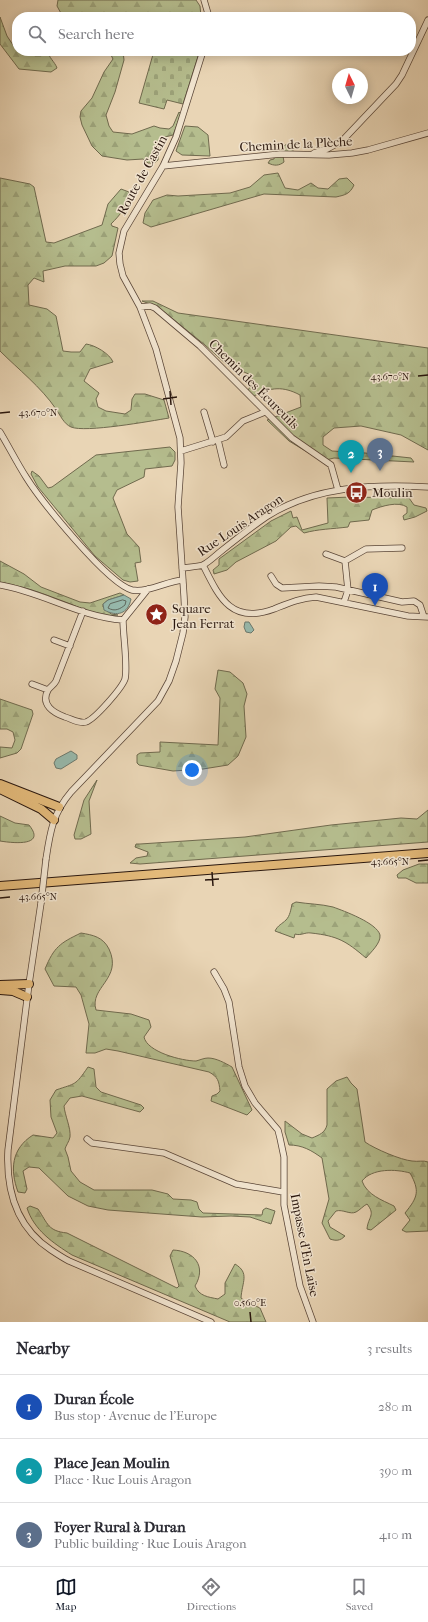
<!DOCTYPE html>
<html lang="en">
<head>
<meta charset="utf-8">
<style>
  :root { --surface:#fff; --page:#f7f7f7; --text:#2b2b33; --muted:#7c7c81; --line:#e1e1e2; --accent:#111827 }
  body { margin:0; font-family:"IM FELL French Canon",serif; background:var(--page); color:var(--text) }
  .compass { position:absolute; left:332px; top:68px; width:36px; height:36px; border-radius:50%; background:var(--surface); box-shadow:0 2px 10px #0003; rotate:355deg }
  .you { position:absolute; left:192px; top:770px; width:14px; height:14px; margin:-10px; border:3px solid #fff; border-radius:50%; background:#1a73e8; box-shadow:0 0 0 6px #1a73e833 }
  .badge { display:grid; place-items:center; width:26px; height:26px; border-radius:50%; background:var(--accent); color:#fff; font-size:13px; font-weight:700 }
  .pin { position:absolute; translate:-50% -33px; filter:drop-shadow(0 1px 2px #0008) }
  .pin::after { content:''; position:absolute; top:21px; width:14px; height:12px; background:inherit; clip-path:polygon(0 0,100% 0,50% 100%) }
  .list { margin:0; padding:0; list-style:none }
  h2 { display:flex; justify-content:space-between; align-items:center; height:52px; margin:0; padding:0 16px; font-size:17px }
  h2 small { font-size:13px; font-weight:400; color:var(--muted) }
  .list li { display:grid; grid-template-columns:26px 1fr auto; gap:12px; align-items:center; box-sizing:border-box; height:64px; padding:0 16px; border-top:1px solid var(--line) }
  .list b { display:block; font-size:15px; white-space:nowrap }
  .list p { margin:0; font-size:13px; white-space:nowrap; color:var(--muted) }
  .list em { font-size:13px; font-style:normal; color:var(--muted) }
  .icon { flex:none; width:22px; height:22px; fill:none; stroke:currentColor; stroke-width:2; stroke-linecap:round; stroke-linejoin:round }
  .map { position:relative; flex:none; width:428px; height:1322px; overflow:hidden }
  .search { position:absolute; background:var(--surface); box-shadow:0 2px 10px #0003; left:12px; right:12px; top:12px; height:44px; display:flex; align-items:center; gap:10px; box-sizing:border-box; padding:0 14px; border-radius:16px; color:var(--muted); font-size:15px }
  .sheet { height:244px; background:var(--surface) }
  nav { display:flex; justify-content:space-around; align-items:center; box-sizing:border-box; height:56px; border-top:1px solid var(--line); background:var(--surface); font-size:11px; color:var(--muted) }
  nav a { display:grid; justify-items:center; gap:2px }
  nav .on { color:var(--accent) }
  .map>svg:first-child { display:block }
  .forest { fill:url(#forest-firs); stroke:#706a4e }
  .cemetery { fill:url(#cemetery-stones); stroke:#706a4e }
  .water { fill:#97b9ac; stroke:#6b786d }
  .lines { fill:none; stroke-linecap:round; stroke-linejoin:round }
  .shore { stroke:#60685d; stroke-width:1 }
  .minor-casing { stroke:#5a4638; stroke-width:7 }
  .highway-casing { stroke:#2a170e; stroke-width:10 }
  .minor { stroke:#f1e4cf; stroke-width:5.5 }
  .highway { stroke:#e4ba7a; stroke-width:8 }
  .minor-bridge-casing { stroke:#5a4638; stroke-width:7; stroke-linecap:butt }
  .minor-bridge { stroke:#f1e4cf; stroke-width:5.5 }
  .ticks { fill:none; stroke:#2a170e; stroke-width:1.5 }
  .labels { text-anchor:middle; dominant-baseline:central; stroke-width:3; stroke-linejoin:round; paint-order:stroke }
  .street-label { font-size:13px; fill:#2a170e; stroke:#f1e4cf }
  .poi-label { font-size:13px; fill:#2a170e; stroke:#f1e4cf; text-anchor:start }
  .ticks-label { font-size:10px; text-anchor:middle; fill:#2a170e; stroke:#f1e4cf; stroke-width:3; stroke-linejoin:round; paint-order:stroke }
</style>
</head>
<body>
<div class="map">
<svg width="428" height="1322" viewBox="0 0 428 1322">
  <defs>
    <pattern id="forest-firs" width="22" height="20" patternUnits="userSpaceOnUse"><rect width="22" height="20" fill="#b5bd8e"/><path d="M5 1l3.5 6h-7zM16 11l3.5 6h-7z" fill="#9ca279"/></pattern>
    <pattern id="cemetery-stones" width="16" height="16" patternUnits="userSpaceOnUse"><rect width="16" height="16" fill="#b5bd8e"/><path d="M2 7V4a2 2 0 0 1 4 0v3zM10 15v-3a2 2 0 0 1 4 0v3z" fill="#9ca279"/></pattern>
  </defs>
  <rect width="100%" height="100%" fill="#e9d5b5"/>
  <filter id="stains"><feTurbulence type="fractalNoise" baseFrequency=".005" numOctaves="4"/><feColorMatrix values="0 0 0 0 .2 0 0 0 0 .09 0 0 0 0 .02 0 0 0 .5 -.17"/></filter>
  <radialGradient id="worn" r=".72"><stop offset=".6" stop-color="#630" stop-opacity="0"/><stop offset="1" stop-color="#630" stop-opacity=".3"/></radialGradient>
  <path class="forest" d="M58,0H196L200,6L201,17H63L57,6Z
    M0,17L7,36L17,51H48C48,57 55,62 57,68L51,72L19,69L0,44Z
    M109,51H123L124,60L115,92L106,115L109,126L113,132L132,134L154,126L160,128L169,129L173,126L179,112L181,114L173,135L161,138L159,142L158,160L154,163H148L143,159L127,160L102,156L92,146L82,125L80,117L81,111L92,98L104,72L113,59Z
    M185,126L198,127L208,135L210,156L182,155L176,151Z
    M293,141L294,144L292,148L293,151L283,156L284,162C279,166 274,166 268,163L270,160L274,159L276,150Z
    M278,173L285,188L298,190L311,183L318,188L328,189L339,179L347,178L354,185C350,194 345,195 336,197L264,194L151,227L143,223L145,213L153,200L167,195L178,196L230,193L250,187L264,175Z
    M0,178L30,184L34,187L46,242L54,243L102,225L108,204L121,189L129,192C128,206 120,215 111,224L112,226L118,228L112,256L104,263L96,266H65L43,271L44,282L34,278L28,285L29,305L47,309L56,316L63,351L71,352H80L86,344C95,345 110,354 113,362L90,369L84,381L99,393L96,399L98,407L106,411L125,414L131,410L132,399L135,394H145L164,400L169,418C151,421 85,433 71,427C64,424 60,415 56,409C41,387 18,369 0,351Z
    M142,301H153L178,313L428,348V450L401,435L361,426L334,428L323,437V445L332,451L365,453L411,458L414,462L334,458L322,461L289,441L267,420L301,407L300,395C283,386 271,387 254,396L248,390L253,383L251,375L244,372H235L205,345L158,307Z
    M170,447L175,452V460L172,466L145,469L144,477L117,490L113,498L127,534L139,547L141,562L135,563L138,581L130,582L123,580L95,556L38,487L31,474L32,471L39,476L48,488L52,487L96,455Z
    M350,497L409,498L414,505L426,508L427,511L415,517L404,520L403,516L407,513V507C398,501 382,506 372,510L369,520L350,522L348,527C332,529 318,529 304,533L296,526L291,527L276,541L236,562L227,570L214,574L213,570L219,565V559L271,521L291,511L293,518L297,517L302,530L328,523L327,498Z
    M0,561L24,574L41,587L80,602L90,603L120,593L124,595L108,600L103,604V607L111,614L118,615C102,618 83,609 68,603C46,595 23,585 0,583Z
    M218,670L230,672L243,683L247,694L244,706L246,737L238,756L228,765L203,769L173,771L139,765L137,763V755L140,753L160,752V742L218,745L220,698L215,689Z
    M0,699L32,710L33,714L21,749L17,753L0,758V747L12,748L15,740L13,732L7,729H0Z
    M97,780L89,801L91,834L81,839H75L74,835L84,800Z
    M428,810V842L140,864L130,863L136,858L147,856L148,852L135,847L136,844H140L245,837L331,825L401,818L417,819Z
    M0,816L15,823L29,825C47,847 12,843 0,841Z
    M419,864H428V883H416L406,878H398L397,875L403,870Z
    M296,902C308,904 321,904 333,907C344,911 377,923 380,935C381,943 371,952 366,958C346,941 338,936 311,933C305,932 301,936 295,934L294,938L275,931C278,925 282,924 286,920C290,916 291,909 292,904Z
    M81,933C93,935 103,937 109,949C123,979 89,987 96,1010L131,1014L149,1020L151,1027L144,1037C147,1052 182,1061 196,1061C200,1060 204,1058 208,1058C216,1058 225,1063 232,1067L252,1110L247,1115L211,1101L212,1096L217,1094L220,1091C219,1081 218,1077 209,1072L118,1051L106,1049L95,1053H86L89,1024L81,995L76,987L54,986L45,969C54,947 60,943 81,933Z
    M88,1067L94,1069L96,1087L101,1092L141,1105L144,1108L140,1112L82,1096L70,1098L64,1106C65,1116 71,1128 70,1137C69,1142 66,1145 65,1149L68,1157L71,1171L80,1182L94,1190H152L168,1194L173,1199L191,1200L197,1202L199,1209L203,1213L262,1215L263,1210L266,1208L275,1211L271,1224L250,1217L231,1216L202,1217L108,1210L88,1206L68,1196L39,1168L29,1167L23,1171L27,1189L25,1193L18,1192C10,1170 11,1149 33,1135L53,1138L57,1133L51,1117L50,1100L56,1090C76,1083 75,1086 88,1067Z
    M347,1077L351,1083L357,1089L365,1142C375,1149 401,1160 412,1161C418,1162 423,1160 428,1162V1231L406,1232L402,1230L410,1220L405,1213C418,1197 420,1191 410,1173C396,1169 372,1168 362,1181C367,1195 382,1200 394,1206L396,1210L371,1230L367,1229C368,1217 376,1215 367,1204C363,1206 360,1210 356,1212C350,1215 343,1209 336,1211L328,1221L330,1227L345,1236C340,1241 336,1241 330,1239L322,1223L329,1199L322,1158C311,1150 302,1145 289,1145L285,1132V1121L302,1134L312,1138C319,1135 325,1133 327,1125V1089L336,1081Z
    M30,1206L38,1209C48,1224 48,1231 67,1233L177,1288L179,1286L170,1256L173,1250C194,1251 207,1266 195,1286C199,1296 208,1297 218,1299L225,1294V1283L235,1264C250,1273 242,1282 241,1298L245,1301L260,1308L266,1322H230L72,1255C53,1243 34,1230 27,1208Z"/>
  <path class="cemetery" d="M154,51H192L199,53L183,104L167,100L164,109L139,103Z"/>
  <path class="water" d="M124,595L131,599C128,614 117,617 104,610L103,604L108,600Z
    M245,622H249L254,630L251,633L246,632L244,627Z
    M71,751L77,755V759L61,769L56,768L54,763L56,759Z"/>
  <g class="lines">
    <path class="shore" d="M123,600L126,601L125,605C120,609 115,612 108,608L110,604Z"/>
    <defs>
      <path id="minor" d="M204,0L209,17
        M314,153L327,149L342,141L396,84L402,75L428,20
        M163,166L280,154L329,155L352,153L368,150L428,133
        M140,307L150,306L155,308L200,346L292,438L331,465L338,490
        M204,412L213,442
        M0,432C9,447 17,463 26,477C41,501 108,584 132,590C148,593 167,581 183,580
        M218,440L224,465
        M181,451L226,437L243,421L265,412
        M326,554L345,561
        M345,561L366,549L402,548
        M203,565C219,597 231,625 274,609C289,603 300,598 316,597L408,616L428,617
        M182,568C188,567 197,567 203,565C209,562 215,556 220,552C235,540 250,528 266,517C314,486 373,484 428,487
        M271,576L276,584L282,588L319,586L336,587L402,602L414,601L420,605L424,617
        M0,585C42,592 80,617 123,620
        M344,602L348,590L345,561
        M83,611L56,681C54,685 50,687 48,690C40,705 54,713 65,717C72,719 79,724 86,722C95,719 122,688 125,679C128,666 123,635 123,620
        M123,620L148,589
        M54,640L70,646
        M32,684L48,690
        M46,859C50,832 53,813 71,792L158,701L169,681L176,661L183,633L185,617L184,596L178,507L181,463L180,438L156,349L140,307L123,276L120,264L119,253L124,231L163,166L176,137L203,51
        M41,903L29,984L8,1150C6,1189 16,1227 51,1250C57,1254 63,1258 69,1261L211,1322
        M214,972L224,989L229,1002L239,1067L245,1086L255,1103L278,1130L280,1138L284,1157V1205L300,1286L313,1322
        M87,1139L92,1143L164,1153L236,1184L283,1192"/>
      <path id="highway" d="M0,784L59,807
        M0,789L41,809L54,820
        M0,886L428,853
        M0,985L29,984
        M0,990L13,991L27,997"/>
    </defs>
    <use href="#minor" class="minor-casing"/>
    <use href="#highway" class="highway-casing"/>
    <use href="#minor" class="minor"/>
    <use href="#highway" class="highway"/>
    <defs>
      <path id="minor-bridge" d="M41,903L46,859"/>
    </defs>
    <use href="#minor-bridge" class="minor-bridge-casing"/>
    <use href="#minor-bridge" class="minor-bridge"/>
  </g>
  <path class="ticks" d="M418,376L428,375M170,391L171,405M163,399L177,397M0,413L10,412M418,861L428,860M212,872L213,886M205,880L219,879M0,898L10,897M250,1312L251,1322"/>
  <defs>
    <symbol id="bus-disc" viewBox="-11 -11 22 22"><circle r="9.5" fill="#8f2418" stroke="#f1e4cf"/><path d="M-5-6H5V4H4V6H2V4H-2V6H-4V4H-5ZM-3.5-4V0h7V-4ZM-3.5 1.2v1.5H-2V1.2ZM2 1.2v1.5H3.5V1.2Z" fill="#fff"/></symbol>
    <symbol id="sight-disc" viewBox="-11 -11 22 22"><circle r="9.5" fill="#8f2418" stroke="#f1e4cf"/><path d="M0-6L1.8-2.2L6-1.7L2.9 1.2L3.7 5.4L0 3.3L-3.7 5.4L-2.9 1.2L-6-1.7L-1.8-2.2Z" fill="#fff"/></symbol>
  </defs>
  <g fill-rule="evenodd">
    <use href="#bus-disc" x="344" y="480" width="25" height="25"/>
    <use href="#sight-disc" x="144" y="602" width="25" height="25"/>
  </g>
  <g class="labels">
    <g class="street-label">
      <text transform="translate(296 144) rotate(-3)">Chemin de la Plèche</text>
      <text transform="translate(142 175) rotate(-61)">Route de Castin</text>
      <text transform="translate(254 384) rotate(45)">Chemin des Écureuils</text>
      <text transform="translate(240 525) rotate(-34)">Rue Louis Aragon</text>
      <text transform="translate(305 1245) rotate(79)">Impasse d'En Laïse</text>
    </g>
    <g class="poi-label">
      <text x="372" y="492">Moulin</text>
      <text x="172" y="608">Square<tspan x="172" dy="15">Jean Ferrat</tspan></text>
    </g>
  </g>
  <g class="ticks-label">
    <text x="390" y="380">43.670°N</text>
    <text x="38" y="416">43.670°N</text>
    <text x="390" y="865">43.665°N</text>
    <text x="38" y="900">43.665°N</text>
    <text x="250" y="1306">0.560°E</text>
  </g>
  <rect width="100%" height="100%" filter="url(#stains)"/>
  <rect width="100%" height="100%" fill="url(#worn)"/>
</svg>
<svg class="compass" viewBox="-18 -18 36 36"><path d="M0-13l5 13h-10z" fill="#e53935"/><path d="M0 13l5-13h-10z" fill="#7c7c81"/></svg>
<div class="you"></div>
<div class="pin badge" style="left:375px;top:606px;background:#1a4fb4">1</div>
<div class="pin badge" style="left:351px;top:473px;background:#0f9aa8">2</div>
<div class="pin badge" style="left:380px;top:471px;background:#5c6f8a">3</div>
<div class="search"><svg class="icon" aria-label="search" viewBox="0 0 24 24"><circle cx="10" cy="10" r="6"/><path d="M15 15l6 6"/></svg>Search here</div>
</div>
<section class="sheet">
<h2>Nearby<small>3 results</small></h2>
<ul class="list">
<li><span class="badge" style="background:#1a4fb4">1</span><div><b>Duran École</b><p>Bus stop · Avenue de l'Europe</p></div><em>280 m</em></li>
<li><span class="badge" style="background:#0f9aa8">2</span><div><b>Place Jean Moulin</b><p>Place · Rue Louis Aragon</p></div><em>390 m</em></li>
<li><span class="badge" style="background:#5c6f8a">3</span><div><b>Foyer Rural à Duran</b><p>Public building · Rue Louis Aragon</p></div><em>410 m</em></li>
</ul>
</section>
<nav>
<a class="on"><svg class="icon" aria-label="map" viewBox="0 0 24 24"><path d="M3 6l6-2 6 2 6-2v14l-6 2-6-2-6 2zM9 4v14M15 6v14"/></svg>Map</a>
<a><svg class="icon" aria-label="directions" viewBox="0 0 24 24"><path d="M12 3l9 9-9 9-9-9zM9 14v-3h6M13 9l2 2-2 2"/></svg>Directions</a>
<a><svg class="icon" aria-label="saved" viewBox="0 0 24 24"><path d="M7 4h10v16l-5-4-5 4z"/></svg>Saved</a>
</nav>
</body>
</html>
